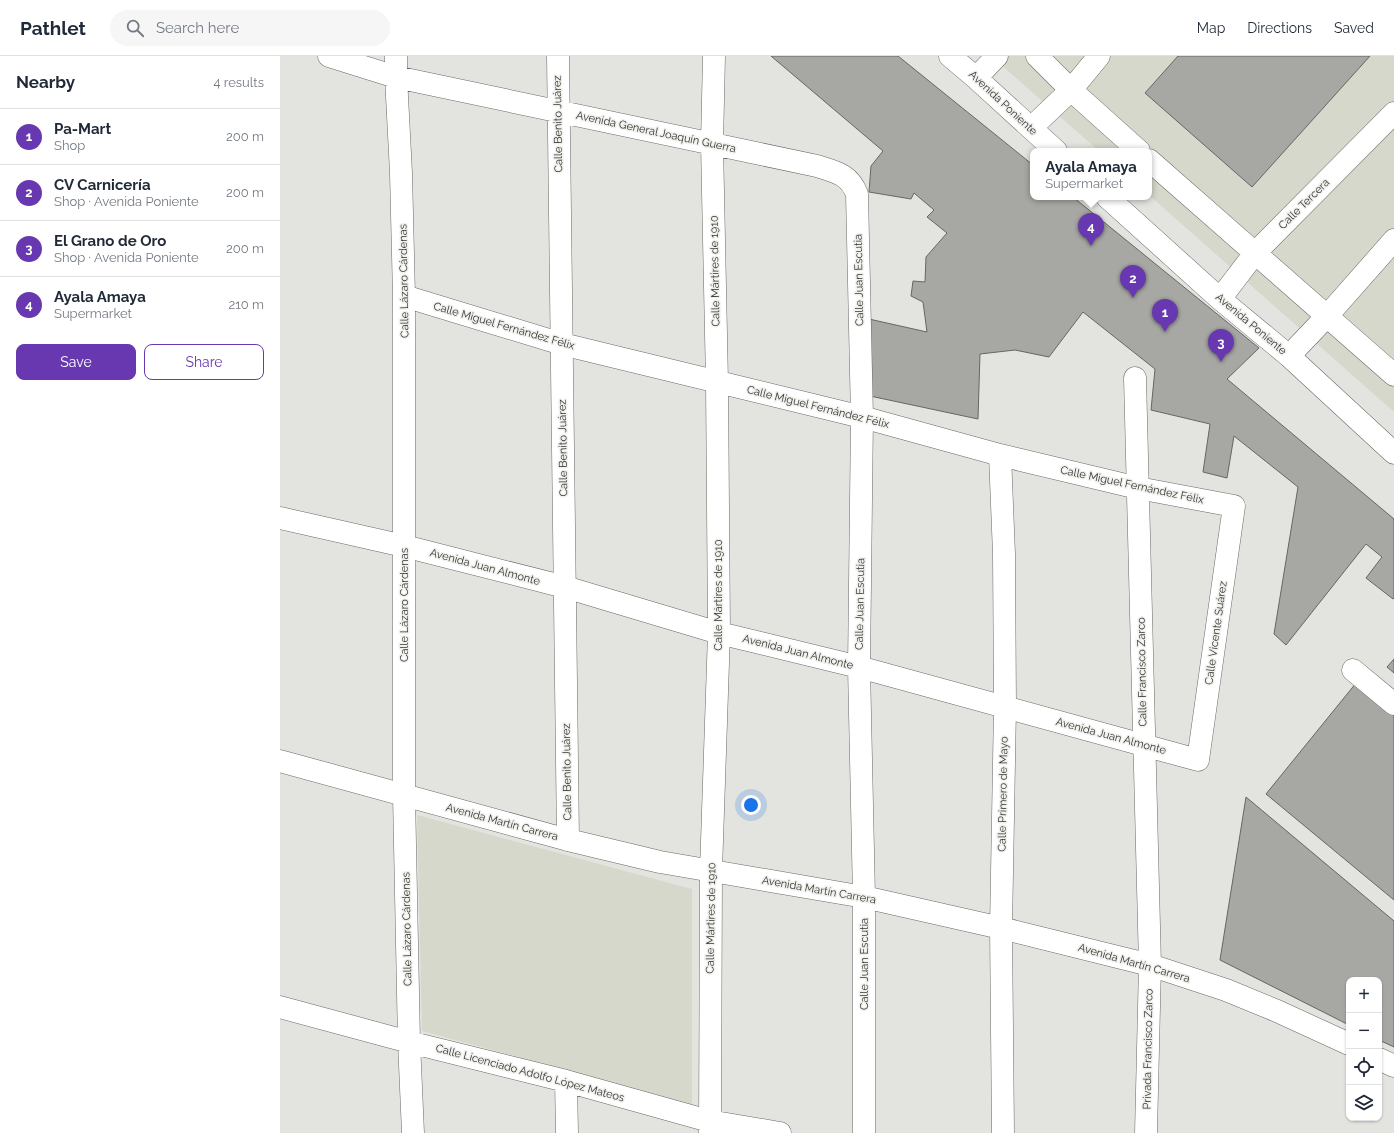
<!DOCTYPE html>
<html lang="en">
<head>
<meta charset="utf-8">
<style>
  :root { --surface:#fff; --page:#f6f6f7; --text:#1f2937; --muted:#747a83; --line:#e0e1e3; --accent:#6738b0 }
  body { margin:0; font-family:Raleway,sans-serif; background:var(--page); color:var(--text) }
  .controls { position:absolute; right:12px; bottom:12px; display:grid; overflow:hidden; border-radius:8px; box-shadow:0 1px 3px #0004 }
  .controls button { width:36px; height:36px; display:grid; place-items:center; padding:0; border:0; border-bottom:1px solid var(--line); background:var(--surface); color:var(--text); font:20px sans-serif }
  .you { position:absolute; left:471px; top:749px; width:14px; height:14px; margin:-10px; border:3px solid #fff; border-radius:50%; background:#1a73e8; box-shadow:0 0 0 6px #1a73e833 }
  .badge { display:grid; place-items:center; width:26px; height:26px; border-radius:50%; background:var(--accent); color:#fff; font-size:13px; font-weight:700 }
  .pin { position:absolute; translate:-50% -33px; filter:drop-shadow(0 1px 2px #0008) }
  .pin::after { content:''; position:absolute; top:21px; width:14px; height:12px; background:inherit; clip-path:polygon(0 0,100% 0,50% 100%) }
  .popup { position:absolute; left:750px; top:92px; width:122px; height:52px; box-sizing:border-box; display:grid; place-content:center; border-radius:8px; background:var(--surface); filter:drop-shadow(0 1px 3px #0005); font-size:13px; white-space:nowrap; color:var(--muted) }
  .popup b { font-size:15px; color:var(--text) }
  .popup::after { content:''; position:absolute; left:50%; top:100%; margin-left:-8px; border:8px solid transparent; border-top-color:var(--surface) }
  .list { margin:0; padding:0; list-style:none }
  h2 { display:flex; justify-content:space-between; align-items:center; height:52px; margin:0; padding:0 16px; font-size:17px }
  h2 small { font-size:13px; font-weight:400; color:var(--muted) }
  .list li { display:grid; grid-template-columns:26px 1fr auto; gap:12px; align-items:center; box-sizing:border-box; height:56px; padding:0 16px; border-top:1px solid var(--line) }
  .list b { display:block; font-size:15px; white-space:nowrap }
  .list p { margin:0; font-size:13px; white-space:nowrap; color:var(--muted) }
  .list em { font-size:13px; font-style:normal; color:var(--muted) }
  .actions { display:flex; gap:8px; padding:12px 16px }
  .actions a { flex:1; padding:9px 0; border:1px solid var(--accent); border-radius:8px; text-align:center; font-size:14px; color:var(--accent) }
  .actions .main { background:var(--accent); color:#fff }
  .icon { flex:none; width:22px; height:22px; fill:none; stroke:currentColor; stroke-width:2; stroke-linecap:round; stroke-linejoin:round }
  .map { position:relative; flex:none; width:1114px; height:1077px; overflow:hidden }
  header { display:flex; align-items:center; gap:24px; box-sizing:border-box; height:56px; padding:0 20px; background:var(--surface); border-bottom:1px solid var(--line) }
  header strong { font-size:19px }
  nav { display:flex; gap:22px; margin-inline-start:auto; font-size:14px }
  .search { width:280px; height:36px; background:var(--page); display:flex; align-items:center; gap:10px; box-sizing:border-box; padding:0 14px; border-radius:22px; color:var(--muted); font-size:15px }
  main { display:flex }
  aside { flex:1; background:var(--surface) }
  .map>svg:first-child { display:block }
  .built { fill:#d7d8cc }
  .building { fill:#a7a8a3; stroke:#666662 }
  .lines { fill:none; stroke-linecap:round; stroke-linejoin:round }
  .minor-casing { stroke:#696965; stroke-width:23 }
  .minor { stroke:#fff; stroke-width:22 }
  .labels { text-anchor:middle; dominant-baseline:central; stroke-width:3; stroke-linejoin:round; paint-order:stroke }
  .street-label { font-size:11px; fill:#343432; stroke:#f0f1ec }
</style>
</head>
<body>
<header>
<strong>Pathlet</strong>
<div class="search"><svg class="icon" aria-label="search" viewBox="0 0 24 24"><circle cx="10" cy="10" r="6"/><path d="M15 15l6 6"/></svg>Search here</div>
<nav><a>Map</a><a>Directions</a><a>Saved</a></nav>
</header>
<main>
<aside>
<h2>Nearby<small>4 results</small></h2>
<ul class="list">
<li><span class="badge">1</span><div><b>Pa-Mart</b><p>Shop</p></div><em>200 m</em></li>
<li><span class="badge">2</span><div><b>CV Carnicería</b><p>Shop · Avenida Poniente</p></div><em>200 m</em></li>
<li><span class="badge">3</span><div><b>El Grano de Oro</b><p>Shop · Avenida Poniente</p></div><em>200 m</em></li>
<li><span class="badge">4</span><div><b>Ayala Amaya</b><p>Supermarket</p></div><em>210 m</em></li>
</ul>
<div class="actions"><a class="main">Save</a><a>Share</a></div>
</aside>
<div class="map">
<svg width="1114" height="1077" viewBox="0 0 1114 1077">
  <rect width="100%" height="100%" fill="#e3e4df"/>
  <path class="built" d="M711,0H1114V356L869,139V95H819Z
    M137,759L412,833V1049L142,975Z"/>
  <path class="building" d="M491,0H618L753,109V141H793L979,292L947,323L1114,463V542L1113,543L1086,522L1102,501L1086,488L1006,589L994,578L1018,431L954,380L947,422L923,416L930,368L871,354L875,313L803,256L769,301L735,294L700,298L698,363L590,340L589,263L647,276L643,246L631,240L633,225L645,226L646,201L667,177L647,161L654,154L634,137L631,143L589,136L591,110L603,95Z
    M898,0H1090L972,131L865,37Z
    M1114,603V617L1107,611Z
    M1085,616L1114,640V844L986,738Z
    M966,741L1114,865V991L1099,984V924H1069V969L940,904Z"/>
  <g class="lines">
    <defs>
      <path id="minor" d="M49,0L116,21L537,110C556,116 569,118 577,138L582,361L579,611L584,841V1077
        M116,0V21L121,117L124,240V739L129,986L133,1077
        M278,0L288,784
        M670,0L696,22L776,95
        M757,0L791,34L859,95
        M696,22L717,0
        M751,72L791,34L819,0
        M869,104L1114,319
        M827,141L940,243L1009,300L1114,397
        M940,243L975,197L1114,57
        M1009,300L1047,260L1114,184
        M855,322L870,909L866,1077
        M720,399L724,498L725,651L721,872L723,1077
        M0,462L124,490L285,531L439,577L579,611L918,704L954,450L858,432L720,399L582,361L282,288L124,240
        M1073,614L1114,648
        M0,705L288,784L380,806L584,841L721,872L870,909L946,934L997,955L1069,988
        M0,951L129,986L286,1025L429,1065L500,1077
        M1099,1003L1114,1010
        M286,1025L287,1077
        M430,1077L431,815L439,577L437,326L432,88L434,0"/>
    </defs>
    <use href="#minor" class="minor-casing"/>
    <use href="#minor" class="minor"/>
  </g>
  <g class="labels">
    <g class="street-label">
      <text transform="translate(723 47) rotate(43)">Avenida Poniente</text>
      <text transform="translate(278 68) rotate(-91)">Calle Benito Juárez</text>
      <text transform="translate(376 76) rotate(12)">Avenida General Joaquín Guerra</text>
      <text transform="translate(1024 148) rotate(-45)">Calle Tercera</text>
      <text transform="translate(435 215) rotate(-91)">Calle Mártires de 1910</text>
      <text transform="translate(579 224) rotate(-91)">Calle Juan Escutia</text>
      <text transform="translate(124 225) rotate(-91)">Calle Lázaro Cárdenas</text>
      <text transform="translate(971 268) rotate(40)">Avenida Poniente</text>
      <text transform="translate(224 270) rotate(16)">Calle Miguel Fernández Félix</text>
      <text transform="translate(538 351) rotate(14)">Calle Miguel Fernández Félix</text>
      <text transform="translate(283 392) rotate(-91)">Calle Benito Juárez</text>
      <text transform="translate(852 429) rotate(12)">Calle Miguel Fernández Félix</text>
      <text transform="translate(205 511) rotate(15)">Avenida Juan Almonte</text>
      <text transform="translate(438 539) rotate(-90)">Calle Mártires de 1910</text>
      <text transform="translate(580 548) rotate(-89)">Calle Juan Escutia</text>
      <text transform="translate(124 549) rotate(-90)">Calle Lázaro Cárdenas</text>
      <text transform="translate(936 577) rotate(-82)">Calle Vicente Suárez</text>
      <text transform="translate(518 596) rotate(14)">Avenida Juan Almonte</text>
      <text transform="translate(862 616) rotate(-91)">Calle Francisco Zarco</text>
      <text transform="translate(831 680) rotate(15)">Avenida Juan Almonte</text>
      <text transform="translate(287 716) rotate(-91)">Calle Benito Juárez</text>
      <text transform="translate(723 738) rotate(-89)">Calle Primero de Mayo</text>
      <text transform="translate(222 766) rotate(15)">Avenida Martín Carrera</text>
      <text transform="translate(539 834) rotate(10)">Avenida Martín Carrera</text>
      <text transform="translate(431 862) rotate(-89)">Calle Mártires de 1910</text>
      <text transform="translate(127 873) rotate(-91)">Calle Lázaro Cárdenas</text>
      <text transform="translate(854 907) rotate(16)">Avenida Martín Carrera</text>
      <text transform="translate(584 908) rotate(-90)">Calle Juan Escutia</text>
      <text transform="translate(868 993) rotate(-89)">Privada Francisco Zarco</text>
      <text transform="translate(250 1017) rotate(15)">Calle Licenciado Adolfo López Mateos</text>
    </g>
  </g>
</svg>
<div class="controls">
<button>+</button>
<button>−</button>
<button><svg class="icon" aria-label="locate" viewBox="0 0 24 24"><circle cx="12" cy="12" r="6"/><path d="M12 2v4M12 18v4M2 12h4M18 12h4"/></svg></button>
<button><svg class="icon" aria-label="layers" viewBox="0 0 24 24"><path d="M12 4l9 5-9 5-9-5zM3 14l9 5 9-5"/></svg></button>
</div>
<div class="you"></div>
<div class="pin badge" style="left:885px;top:276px">1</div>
<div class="pin badge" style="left:853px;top:242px">2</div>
<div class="pin badge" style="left:941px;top:306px">3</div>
<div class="pin badge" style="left:811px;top:190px">4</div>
<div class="popup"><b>Ayala Amaya</b>Supermarket</div>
</div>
</main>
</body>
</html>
